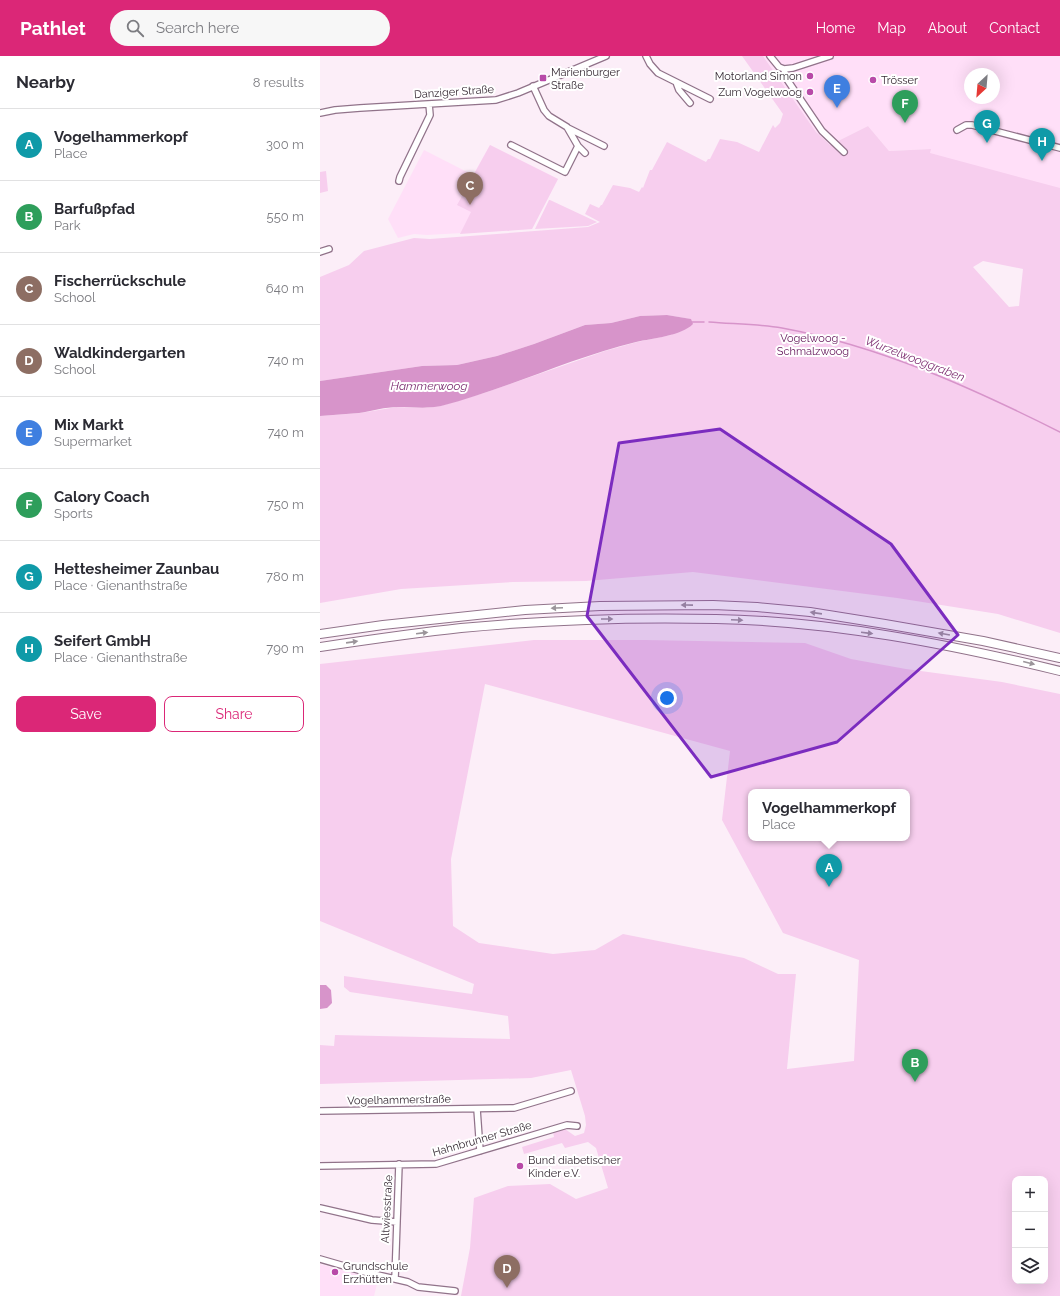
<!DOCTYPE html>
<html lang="en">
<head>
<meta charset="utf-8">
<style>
  :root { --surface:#fff; --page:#f7f7f7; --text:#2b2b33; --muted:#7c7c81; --line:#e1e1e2; --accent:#db2777 }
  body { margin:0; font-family:Raleway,sans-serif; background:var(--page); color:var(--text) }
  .controls { position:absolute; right:12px; bottom:12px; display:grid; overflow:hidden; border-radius:8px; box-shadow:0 4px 16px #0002 }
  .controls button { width:36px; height:36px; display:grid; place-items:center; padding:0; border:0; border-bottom:1px solid var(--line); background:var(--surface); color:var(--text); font:20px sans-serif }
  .compass { position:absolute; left:644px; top:12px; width:36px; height:36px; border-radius:50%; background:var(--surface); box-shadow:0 4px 16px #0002; rotate:206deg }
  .you { position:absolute; left:347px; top:642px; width:14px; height:14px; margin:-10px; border:3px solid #fff; border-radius:50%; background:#1a73e8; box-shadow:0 0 0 6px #1a73e833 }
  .badge { display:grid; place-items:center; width:26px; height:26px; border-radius:50%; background:var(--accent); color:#fff; font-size:13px; font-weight:700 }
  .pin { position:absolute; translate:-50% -33px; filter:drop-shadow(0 1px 2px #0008) }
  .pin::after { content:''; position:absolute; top:21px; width:14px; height:12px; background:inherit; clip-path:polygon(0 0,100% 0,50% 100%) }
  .popup { position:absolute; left:428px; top:733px; width:162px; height:52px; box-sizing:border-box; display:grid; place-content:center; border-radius:8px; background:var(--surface); filter:drop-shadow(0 1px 3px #0005); font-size:13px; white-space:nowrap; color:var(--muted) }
  .popup b { font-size:15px; color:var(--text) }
  .popup::after { content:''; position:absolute; left:50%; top:100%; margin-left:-8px; border:8px solid transparent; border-top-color:var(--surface) }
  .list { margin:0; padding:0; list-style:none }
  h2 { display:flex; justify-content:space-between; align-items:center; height:52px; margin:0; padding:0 16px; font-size:17px }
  h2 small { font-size:13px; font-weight:400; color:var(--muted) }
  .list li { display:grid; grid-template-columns:26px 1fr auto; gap:12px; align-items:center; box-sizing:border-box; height:72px; padding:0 16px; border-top:1px solid var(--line) }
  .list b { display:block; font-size:15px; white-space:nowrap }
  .list p { margin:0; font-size:13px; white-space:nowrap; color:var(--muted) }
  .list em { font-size:13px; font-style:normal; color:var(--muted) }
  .actions { display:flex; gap:8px; padding:12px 16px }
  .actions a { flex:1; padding:9px 0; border:1px solid var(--accent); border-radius:8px; text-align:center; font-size:14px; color:var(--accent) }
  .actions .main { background:var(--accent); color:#fff }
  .icon { flex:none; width:22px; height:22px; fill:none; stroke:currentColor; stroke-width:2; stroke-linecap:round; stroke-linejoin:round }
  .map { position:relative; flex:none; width:740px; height:1240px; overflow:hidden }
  header { display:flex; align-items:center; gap:24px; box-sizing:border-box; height:56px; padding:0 20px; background:var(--accent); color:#fff }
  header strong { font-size:19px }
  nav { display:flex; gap:22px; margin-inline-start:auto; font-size:14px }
  .search { width:280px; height:36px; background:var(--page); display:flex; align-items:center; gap:10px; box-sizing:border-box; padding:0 14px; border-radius:22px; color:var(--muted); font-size:15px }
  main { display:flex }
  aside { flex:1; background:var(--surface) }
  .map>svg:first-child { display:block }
  .built { fill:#ffdff8; fill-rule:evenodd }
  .green { fill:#f7ceee; fill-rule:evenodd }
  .water { fill:#d794ca }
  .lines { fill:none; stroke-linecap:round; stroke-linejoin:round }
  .stream { stroke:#d794ca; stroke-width:1.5 }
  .minor-casing { stroke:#91738a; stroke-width:8 }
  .highway-casing { stroke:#91738a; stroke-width:10 }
  .minor { stroke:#fff; stroke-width:5.5 }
  .highway { stroke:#fff; stroke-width:8 }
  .oneway { fill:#9b959a }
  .marked { fill:#7b2cbf; fill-opacity:0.2; stroke:#7b2cbf; stroke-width:3; stroke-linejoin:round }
  .poi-dot { fill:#b84aa8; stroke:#fff; stroke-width:1.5 }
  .labels { text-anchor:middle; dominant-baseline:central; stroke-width:4; stroke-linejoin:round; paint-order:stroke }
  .poi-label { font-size:11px; fill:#372b35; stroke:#fff; text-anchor:start }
  .street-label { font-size:11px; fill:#372b35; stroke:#fff }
  .park-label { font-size:11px; fill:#65165b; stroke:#fff }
  .water-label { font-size:12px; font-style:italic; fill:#7f3173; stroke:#fff }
</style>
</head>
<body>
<header>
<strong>Pathlet</strong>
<div class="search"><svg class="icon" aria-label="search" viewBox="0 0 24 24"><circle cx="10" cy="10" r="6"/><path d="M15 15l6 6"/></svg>Search here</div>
<nav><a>Home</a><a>Map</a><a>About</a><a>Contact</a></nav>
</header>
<main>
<aside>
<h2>Nearby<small>8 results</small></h2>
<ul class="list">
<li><span class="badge" style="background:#0f9aa8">A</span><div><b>Vogelhammerkopf</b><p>Place</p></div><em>300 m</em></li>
<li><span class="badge" style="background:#2e9e5b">B</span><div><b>Barfußpfad</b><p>Park</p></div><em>550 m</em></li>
<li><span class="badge" style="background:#8d6e63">C</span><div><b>Fischerrückschule</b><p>School</p></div><em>640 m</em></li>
<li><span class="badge" style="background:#8d6e63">D</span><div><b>Waldkindergarten</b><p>School</p></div><em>740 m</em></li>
<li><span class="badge" style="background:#3f7fe0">E</span><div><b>Mix Markt</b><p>Supermarket</p></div><em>740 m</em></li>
<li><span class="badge" style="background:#2e9e5b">F</span><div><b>Calory Coach</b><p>Sports</p></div><em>750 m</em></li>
<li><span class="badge" style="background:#0f9aa8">G</span><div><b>Hettesheimer Zaunbau</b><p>Place · Gienanthstraße</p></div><em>780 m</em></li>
<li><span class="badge" style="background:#0f9aa8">H</span><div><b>Seifert GmbH</b><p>Place · Gienanthstraße</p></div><em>790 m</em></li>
</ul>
<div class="actions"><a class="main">Save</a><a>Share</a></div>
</aside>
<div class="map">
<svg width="740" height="1240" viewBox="0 0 740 1240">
  <rect width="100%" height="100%" fill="#fceef8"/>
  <path class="built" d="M443,0H740V165L606,121L610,93L569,95L548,70L510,89L496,76ZM650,18H674V42H650Z
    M170,89L238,123L212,173L107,179L94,178L78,182L68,163L104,94L153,119Z
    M0,1208L58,1224L54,1240H0Z"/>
  <path class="green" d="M422,0H443L496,76L510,89L548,70L569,95L611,93L610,97L740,132V577L678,558L577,542L373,516L266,525L193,526L81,533L0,547V360L40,357L77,351L107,352L120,350L164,337L285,295L317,286L351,279L370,263L347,259L320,260L291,267L265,269L214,288L177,300L137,309L102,310L0,325V221L29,209L44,195L94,182L110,183L268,171L280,166L265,158L270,148L279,152L281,149H282L293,129L310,132L319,136L322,131L323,132L330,114H332L347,86L386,106L388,103H390L400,83L417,86L439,96L453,69L455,72L460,67L463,58ZM663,205L703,213L699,250L689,251L653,211Z
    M170,89L238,123L212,173L140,178L151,156L137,149Z
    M6,115L8,135L0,137V116Z
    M229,144H230L277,166L268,170L215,173Z
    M214,584H326L485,587L531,603L586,613L682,626L740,638V1240H141L150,1192L154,1142L188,1130L230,1128L256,1143L288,1132L276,1092L268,1086L245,1092L242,1087L204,1098L202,1091L234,1081L233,1076L245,1073L255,1080L264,1077L266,1069L265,1060L251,1014L211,1022L0,1028V989L14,990L15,979L190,983L188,960L30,936L24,931V920L152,938L154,928L0,865V608ZM165,628L410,695L402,764L463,877L539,904L534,1005L467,1013L476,918H458L424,902L303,878L275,894L233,898L159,887L133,870L131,803ZM431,736H587V782H431ZM695,1123H725V1225H695Z"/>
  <path class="water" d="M347,259L371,263L373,268C361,280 333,282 316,286C250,302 187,333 121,350C107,353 92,351 78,351C65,351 52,355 39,357C26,358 13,359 0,360V325L102,310L137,309L177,300L214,288L265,269L291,267L320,260Z
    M0,929H6L11,934L12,947L7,952L0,953Z"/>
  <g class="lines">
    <path class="stream" d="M372,266H384
      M389,266C413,268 438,268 462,272C560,290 652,332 740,376"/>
    <defs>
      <path id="minor" d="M326,0L330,8L338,17L356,26L359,34L370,47
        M450,0L459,11L464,13
        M464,13L466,22L502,75L524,96
        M464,13L473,12L510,0
        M356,26L390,43
        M213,30L224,54L229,60L247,71L258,90L265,97
        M0,57L15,54L40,52L176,44L198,37L286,0
        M248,72L284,90
        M637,74L646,69H652L740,92
        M191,89L245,116L258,90
        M79,125L80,121L110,59L109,48
        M0,196L9,193
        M157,1053L160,1095
        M0,1055L194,1052L251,1035
        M0,1110L116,1108L247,1069L257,1070
        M0,1152L52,1164L77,1166
        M0,1203L45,1216L88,1226L98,1231L135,1235
        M75,1223L79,1108"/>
      <path id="highway" d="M0,578L63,569L205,554L280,550L393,549L437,551L490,556L565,568L663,585L740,602
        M0,591C47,584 94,577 141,572C226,564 311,561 396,563C512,565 628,588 740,615"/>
    </defs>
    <use href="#minor" class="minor-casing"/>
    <use href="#highway" class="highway-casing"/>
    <use href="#minor" class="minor"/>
    <use href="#highway" class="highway"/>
  </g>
  <defs><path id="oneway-solid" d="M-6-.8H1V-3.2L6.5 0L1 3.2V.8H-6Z"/></defs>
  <g class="oneway">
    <use href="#oneway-solid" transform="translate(367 549) rotate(-179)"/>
    <use href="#oneway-solid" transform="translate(237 552) rotate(177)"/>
    <use href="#oneway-solid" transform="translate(496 557) rotate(-172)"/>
    <use href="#oneway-solid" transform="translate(287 563)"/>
    <use href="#oneway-solid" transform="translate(417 564) rotate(3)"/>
    <use href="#oneway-solid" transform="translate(102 577) rotate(-7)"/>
    <use href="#oneway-solid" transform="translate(547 577) rotate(7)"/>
    <use href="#oneway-solid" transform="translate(624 578) rotate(-170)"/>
    <use href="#oneway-solid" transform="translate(32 586) rotate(-8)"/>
    <use href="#oneway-solid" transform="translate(709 607) rotate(14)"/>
  </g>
  <path class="marked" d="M400,373L571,488L638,579L517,686L391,721L267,560L299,387Z"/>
  <g class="poi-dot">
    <circle cx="490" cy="20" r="4"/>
    <rect x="219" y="18" width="8" height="8" rx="2"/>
    <circle cx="553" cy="24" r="4"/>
    <circle cx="490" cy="36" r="4"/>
    <circle cx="200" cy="1110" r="4"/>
    <circle cx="15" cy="1216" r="4"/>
  </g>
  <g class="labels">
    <g class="poi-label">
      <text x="231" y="16">Marienburger<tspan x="231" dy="13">Straße</tspan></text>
      <text x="482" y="20" text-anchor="end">Motorland Simon</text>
      <text x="561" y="24">Trösser</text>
      <text x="482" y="36" text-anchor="end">Zum Vogelwoog</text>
      <text x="208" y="1104">Bund diabetischer<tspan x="208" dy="13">Kinder e.V.</tspan></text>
      <text x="23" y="1210">Grundschule<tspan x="23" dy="13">Erzhütten</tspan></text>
    </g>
    <g class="street-label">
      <text transform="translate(134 36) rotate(-4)">Danziger Straße</text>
      <text transform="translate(79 1044) rotate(-1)">Vogelhammerstraße</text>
      <text transform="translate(162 1083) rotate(-16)">Hahnbrunner Straße</text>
      <text transform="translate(67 1153) rotate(-87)">Altwiesstraße</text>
    </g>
    <g class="park-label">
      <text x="493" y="282">Vogelwoog -<tspan x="493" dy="13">Schmalzwoog</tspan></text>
    </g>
    <g class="water-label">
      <text transform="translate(595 303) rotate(21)">Wurzelwooggraben</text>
      <text x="109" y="330">Hammerwoog</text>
    </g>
  </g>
</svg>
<div class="controls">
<button>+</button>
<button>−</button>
<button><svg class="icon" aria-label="layers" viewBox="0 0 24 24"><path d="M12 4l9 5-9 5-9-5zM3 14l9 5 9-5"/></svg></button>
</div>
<svg class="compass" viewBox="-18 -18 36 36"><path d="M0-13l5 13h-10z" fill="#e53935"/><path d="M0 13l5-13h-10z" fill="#7c7c81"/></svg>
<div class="you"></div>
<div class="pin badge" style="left:509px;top:831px;background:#0f9aa8">A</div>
<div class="popup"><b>Vogelhammerkopf</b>Place</div>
<div class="pin badge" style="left:595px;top:1026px;background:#2e9e5b">B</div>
<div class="pin badge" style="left:150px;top:149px;background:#8d6e63">C</div>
<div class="pin badge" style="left:187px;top:1232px;background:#8d6e63">D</div>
<div class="pin badge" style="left:517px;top:52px;background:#3f7fe0">E</div>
<div class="pin badge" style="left:585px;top:67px;background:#2e9e5b">F</div>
<div class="pin badge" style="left:667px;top:87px;background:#0f9aa8">G</div>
<div class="pin badge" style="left:722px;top:105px;background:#0f9aa8">H</div>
</div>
</main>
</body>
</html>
